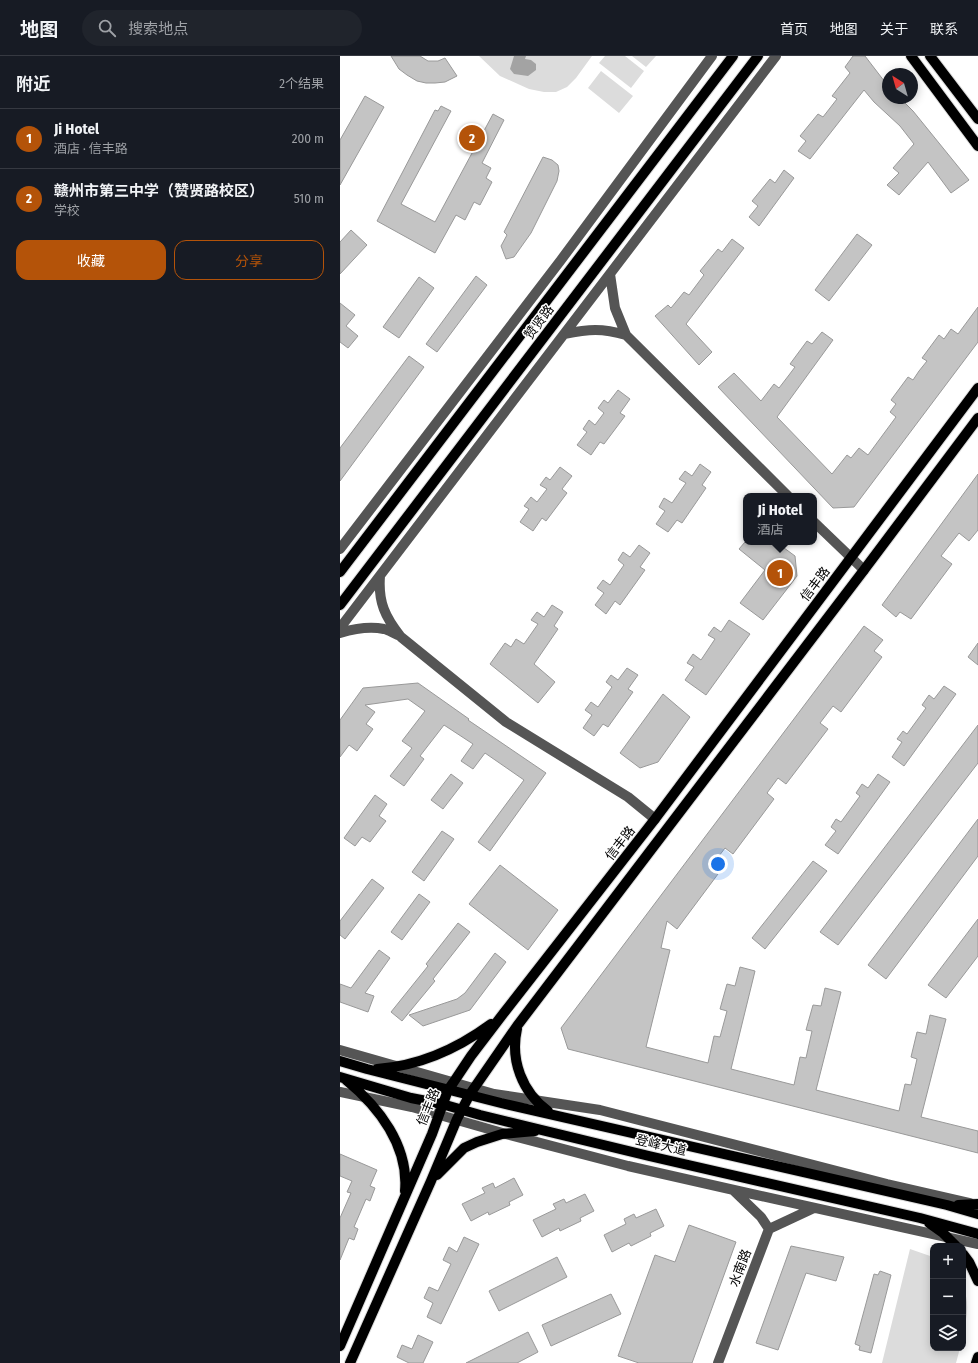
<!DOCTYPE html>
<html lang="zh">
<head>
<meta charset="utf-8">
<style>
  :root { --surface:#171b24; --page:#20242c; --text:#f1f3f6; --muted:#9ea1a6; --line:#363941; --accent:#b45309 }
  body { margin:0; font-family:"Fira Sans Condensed","Noto Sans SC",sans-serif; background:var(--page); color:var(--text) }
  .controls { position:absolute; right:12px; bottom:12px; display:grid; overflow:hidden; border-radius:8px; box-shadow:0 2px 10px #0003 }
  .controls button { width:36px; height:36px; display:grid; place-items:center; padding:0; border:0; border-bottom:1px solid var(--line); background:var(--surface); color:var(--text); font:20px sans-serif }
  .compass { position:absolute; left:542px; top:12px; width:36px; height:36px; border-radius:50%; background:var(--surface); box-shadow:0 2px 10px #0003; rotate:323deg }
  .you { position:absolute; left:378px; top:808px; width:14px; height:14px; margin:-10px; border:3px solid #fff; border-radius:50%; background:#1a73e8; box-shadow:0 0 0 6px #1a73e833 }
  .badge { display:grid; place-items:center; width:26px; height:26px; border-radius:50%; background:var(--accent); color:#fff; font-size:13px; font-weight:700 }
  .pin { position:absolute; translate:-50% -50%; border:2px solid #fff; box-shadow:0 1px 4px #0006 }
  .popup { position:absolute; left:403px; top:437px; width:74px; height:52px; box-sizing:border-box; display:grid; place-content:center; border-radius:8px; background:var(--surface); filter:drop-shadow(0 1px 3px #0005); font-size:13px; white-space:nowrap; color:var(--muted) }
  .popup b { font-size:15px; color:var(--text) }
  .popup::after { content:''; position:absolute; left:50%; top:100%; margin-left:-8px; border:8px solid transparent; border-top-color:var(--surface) }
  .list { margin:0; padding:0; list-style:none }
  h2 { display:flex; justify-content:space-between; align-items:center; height:52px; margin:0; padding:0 16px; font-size:17px }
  h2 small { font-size:13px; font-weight:400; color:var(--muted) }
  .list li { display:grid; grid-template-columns:26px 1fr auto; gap:12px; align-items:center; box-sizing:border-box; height:60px; padding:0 16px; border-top:1px solid var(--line) }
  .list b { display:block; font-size:15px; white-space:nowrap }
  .list p { margin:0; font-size:13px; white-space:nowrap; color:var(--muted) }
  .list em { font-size:13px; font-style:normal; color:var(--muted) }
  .actions { display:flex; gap:8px; padding:12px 16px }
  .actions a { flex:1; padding:9px 0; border:1px solid var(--accent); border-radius:12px; text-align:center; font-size:14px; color:var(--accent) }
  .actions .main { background:var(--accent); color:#fff }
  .icon { flex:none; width:22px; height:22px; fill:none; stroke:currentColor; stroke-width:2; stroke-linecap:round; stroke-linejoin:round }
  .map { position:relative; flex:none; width:638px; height:1307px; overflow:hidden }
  header { display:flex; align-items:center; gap:24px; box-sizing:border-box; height:56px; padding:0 20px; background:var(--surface); border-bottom:1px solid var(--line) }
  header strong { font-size:19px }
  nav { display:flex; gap:22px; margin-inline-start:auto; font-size:14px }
  .search { width:280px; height:36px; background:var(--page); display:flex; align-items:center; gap:10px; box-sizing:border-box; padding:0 14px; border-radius:22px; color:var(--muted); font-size:15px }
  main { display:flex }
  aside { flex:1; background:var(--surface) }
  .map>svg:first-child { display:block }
  .green { fill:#dcdcdc }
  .water { fill:#a3a3a3 }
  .building { fill:#c4c4c4; stroke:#999 }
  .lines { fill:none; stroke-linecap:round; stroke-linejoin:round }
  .major-casing { stroke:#dbdbdb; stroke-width:12 }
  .minor { stroke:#555; stroke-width:10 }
  .major { stroke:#000; stroke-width:10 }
  .labels { text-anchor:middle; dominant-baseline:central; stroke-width:3; stroke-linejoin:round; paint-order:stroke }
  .street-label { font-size:13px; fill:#000; stroke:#fff }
</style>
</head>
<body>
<header>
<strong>地图</strong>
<div class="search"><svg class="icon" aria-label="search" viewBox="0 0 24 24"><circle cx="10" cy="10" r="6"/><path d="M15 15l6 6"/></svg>搜索地点</div>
<nav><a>首页</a><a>地图</a><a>关于</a><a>联系</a></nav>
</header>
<main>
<aside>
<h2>附近<small>2个结果</small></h2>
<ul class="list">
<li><span class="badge">1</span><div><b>Ji Hotel</b><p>酒店 · 信丰路</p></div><em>200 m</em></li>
<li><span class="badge">2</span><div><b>赣州市第三中学（赞贤路校区）</b><p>学校</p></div><em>510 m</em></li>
</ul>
<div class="actions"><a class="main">收藏</a><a>分享</a></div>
</aside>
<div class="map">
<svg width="638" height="1307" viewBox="0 0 638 1307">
  <rect width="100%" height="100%" fill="#fff"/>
  <path class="green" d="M139,0H252L236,22L227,31L216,36H204L189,33L160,20Z
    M265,0H285L304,15L291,32L259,7Z
    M292,0H316L306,11Z
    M261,15L293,40L279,57L248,32Z
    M570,1193L593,1201V1292H620L616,1307H542Z
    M623,1230C630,1249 627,1259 623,1278Z"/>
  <path class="water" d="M174,0H186L185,3L191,4L196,8V14L188,20L174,18L170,13Z"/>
  <path class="building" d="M51,0H80L88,5H98L105,2L117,20L105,26L95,27H86L77,25L67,19L59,13Z
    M513,0H525L548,30V42H560L573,55L629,124L611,137L588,106L559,139L547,129L559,117L553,112L574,88L560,70L534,46L524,34L470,103L458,95L466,85L460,80L478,58L483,61L497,43L492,40L510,17L505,11Z
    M25,40L44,51L0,129V84Z
    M101,50L111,55L61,148L95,166L153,58L164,64L142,107L151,112L146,122L152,126L140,149L134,146L125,164L116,159L95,197L37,165L95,54L98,55Z
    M203,101L212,104L218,109L219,115L217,125L191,177L174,201L166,203L161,190L167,179L164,176Z
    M444,114L454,122L419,170L409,161L418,150L412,145L430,123L435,127Z
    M11,174L27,189L0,218V186Z
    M517,178L532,189L489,245L475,234Z
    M392,183L404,192L346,268L372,296L359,309L315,260L328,249L331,252L344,236L349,239L364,219L360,215L378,193L382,196Z
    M136,220L147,229L97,296L86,288Z
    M79,221L94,232L59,282L43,271Z
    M0,247L15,259L6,270L18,280L8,292L0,286Z
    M638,251V286L514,451L493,452L378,331L394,317L421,345L434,328L439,332L449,319L455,311L450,308L467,285L472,288L482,276L493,284L437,361L492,418L507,399L511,402L519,392L528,399L556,361L550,356L556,348L551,344L568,321L573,324L579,315L587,305L582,302L599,279L604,283L611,273L618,278Z
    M69,300L84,311L0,425V392Z
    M278,334L290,343L280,357L285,360L264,388L260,386L251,399L237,389L247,376L243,373L249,364L255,369L264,357L258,352L264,344L268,347Z
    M360,408L371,416L362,429L366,432L342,467L337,464L328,476L316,468L325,455L319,451L324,442L332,447L346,427L339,423L345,415L352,420Z
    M220,411L232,420L222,433L227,437L206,465L202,462L193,475L180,466L189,453L184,450L191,441L197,446L207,433L200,429L206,421L210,424Z
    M638,418V474L629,485L619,477L601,500L612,508L571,563L560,556L556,561L542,549Z
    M405,486H436L455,500L457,520L423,564L400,547L425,514L399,493Z
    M299,489L310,497L300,511L305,514L280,549L275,545L266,558L255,549L264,537L257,532L263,524L270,529L284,509L278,504L283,496L290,501Z
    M212,549L223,556L214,570L218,573L194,608L215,626L198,647L150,608L165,587L171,591L176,583L184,588L198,568L191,564L197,556L204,561Z
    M389,564L410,578L366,639L345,624L354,611L347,607L353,598L361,604L375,583L368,579L374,571L381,576Z
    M524,570L543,584L534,595L542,601L501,656L493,650L480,667L488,673L446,728L438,722L427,737L434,743L393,798L385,792L370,812L378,818L337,873L327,865L321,892L330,894L306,991L368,1007L374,980L380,981L387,955L380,953L387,928L395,930L400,911L415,915L391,1013L454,1029L460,1001L466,1002L472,975L466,974L473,949L481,950L485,932L501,936L476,1034L559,1055L565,1028L571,1029L577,1003L571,1001L577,976L586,978L590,959L606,963L581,1061L638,1075V1097L228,993L221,972Z
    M638,587V609L628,601Z
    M287,612L298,619L288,633L293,636L268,671L263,668L254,680L243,672L252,659L245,654L251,646L258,651L272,631L266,626L271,619L278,624Z
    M78,627L129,663L128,664L206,717L150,795L138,786L184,724L145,697L133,713L121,705L133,688L104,669L80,700L84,703L64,730L50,720L72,692L62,685L85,655L68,643L25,649L35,656L26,668L33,673L17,695L9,689L0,701V664L23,632Z
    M604,630L616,638L564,710L552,701L562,686L557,683L563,675L567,678L586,652L582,649L589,639L594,643Z
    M323,638L350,661L318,706L300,712L280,697Z
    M638,669V707L498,889L480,876Z
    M111,718L123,727L103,753L91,744Z
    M538,718L550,726L498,798L485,789L496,775L491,771L496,763L501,766L520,740L516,737L522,728L528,732Z
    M35,739L47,748L39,760L46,765L30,786L22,781L15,790L4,782Z
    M638,763V800L546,923L528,909Z
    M102,775L114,783L84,825L72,816Z
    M473,805L487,815L425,893L412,882Z
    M160,809L218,854L188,894L129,848Z
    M32,823L44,832L5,883L0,879V865Z
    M79,838L90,846L62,884L51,876Z
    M638,863V900L606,942L588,929Z
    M118,867L130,876L93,923L95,925L62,965L51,956L88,910L86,908Z
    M39,894L50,902L25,937L34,940L28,956L0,946V928L11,932Z
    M155,897L166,906L130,954L83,970L69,959L117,943L125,937Z
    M0,1098L37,1114L30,1130L35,1132L30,1145L26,1143L14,1171L18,1173L14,1184L9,1182L0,1204V1162L11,1137L7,1136L12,1125L0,1120Z
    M174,1122L183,1139L169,1146L170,1149L149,1159L148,1156L131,1165L122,1148L145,1137L142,1132L153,1127L155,1132Z
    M245,1138L254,1155L240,1162L241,1165L220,1175L219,1172L202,1181L193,1164L216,1153L213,1148L224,1143L226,1147Z
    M316,1153L324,1170L310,1177L311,1180L291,1190L289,1187L272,1196L264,1179L286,1168L284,1163L294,1158L296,1162Z
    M349,1169L396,1186L352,1307H299L278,1300L315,1199L335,1206Z
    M124,1181L139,1188L101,1268L87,1261L93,1247L84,1242L89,1231L98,1235L111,1208L103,1204L109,1191L117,1196Z
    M451,1190L504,1201L496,1225L466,1217L438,1294L416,1287Z
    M217,1201L227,1221L159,1255L149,1235Z
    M540,1215L551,1219L531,1297L519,1294L520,1290L515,1288L534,1218L538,1219Z
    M271,1238L281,1258L211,1290L202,1269Z
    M188,1276L198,1296L177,1307H126Z
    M78,1279L93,1286L83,1307H69L57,1301L62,1289L72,1293Z"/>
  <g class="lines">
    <defs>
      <path id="major" d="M571,0L638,90
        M590,0L638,63
        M0,516L393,0
        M0,549L418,0
        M177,973C170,1004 182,1036 208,1055
        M0,1005L27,1013L161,1047L607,1149L638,1158
        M37,1013C79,1010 117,993 151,968
        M0,1021L71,1042L102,1048L140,1059L309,1100L580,1162L638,1178
        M6,1024C39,1051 69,1090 65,1135
        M97,1119L124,1092L137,1086L162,1078L195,1075
        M618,1149L638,1148
        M589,1167L603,1177L616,1190
        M623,1198L629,1206L638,1225
        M0,1290L92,1078L108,1034L113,1027L131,1000L163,958L315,763L638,332
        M10,1307L91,1125L117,1063L130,1038L177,970L524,514L638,362
        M636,1307L638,1301"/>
    </defs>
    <use href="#major" class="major-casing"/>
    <path class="minor" d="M270,218L275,252L286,279L448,440
      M224,278C249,273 262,272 286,279
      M474,466L524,514
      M0,493L221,204L372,0
      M40,520C38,546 45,561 61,581L166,666L288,741L315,763
      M0,572L436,0
      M0,577C13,573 30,570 44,573C48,574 53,577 58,579
      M0,994L154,1038L260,1054L547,1128L630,1147
      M0,1036L72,1051L166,1078L288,1110L394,1134L638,1188
      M394,1135L421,1161L429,1173
      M378,1307L429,1173L474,1152"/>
    <use href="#major" class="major"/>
  </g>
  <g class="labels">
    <g class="street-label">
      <text transform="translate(199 266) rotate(-53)">赞贤路</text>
      <text transform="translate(475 528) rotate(-53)">信丰路</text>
      <text transform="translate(280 787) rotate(-52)">信丰路</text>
      <text transform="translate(88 1051) rotate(-68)">信丰路</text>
      <text transform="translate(321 1089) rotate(13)">登峰大道</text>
      <text transform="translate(400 1212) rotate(-69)">水南路</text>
    </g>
  </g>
</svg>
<div class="controls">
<button>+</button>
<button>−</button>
<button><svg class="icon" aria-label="layers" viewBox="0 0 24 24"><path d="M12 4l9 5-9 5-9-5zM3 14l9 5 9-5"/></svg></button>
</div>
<svg class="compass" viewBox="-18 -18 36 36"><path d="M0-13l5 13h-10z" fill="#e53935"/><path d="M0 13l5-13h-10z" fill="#9ea1a6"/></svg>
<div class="you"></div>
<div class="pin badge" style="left:440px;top:517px">1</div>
<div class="popup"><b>Ji Hotel</b>酒店</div>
<div class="pin badge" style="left:132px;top:82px">2</div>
</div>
</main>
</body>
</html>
